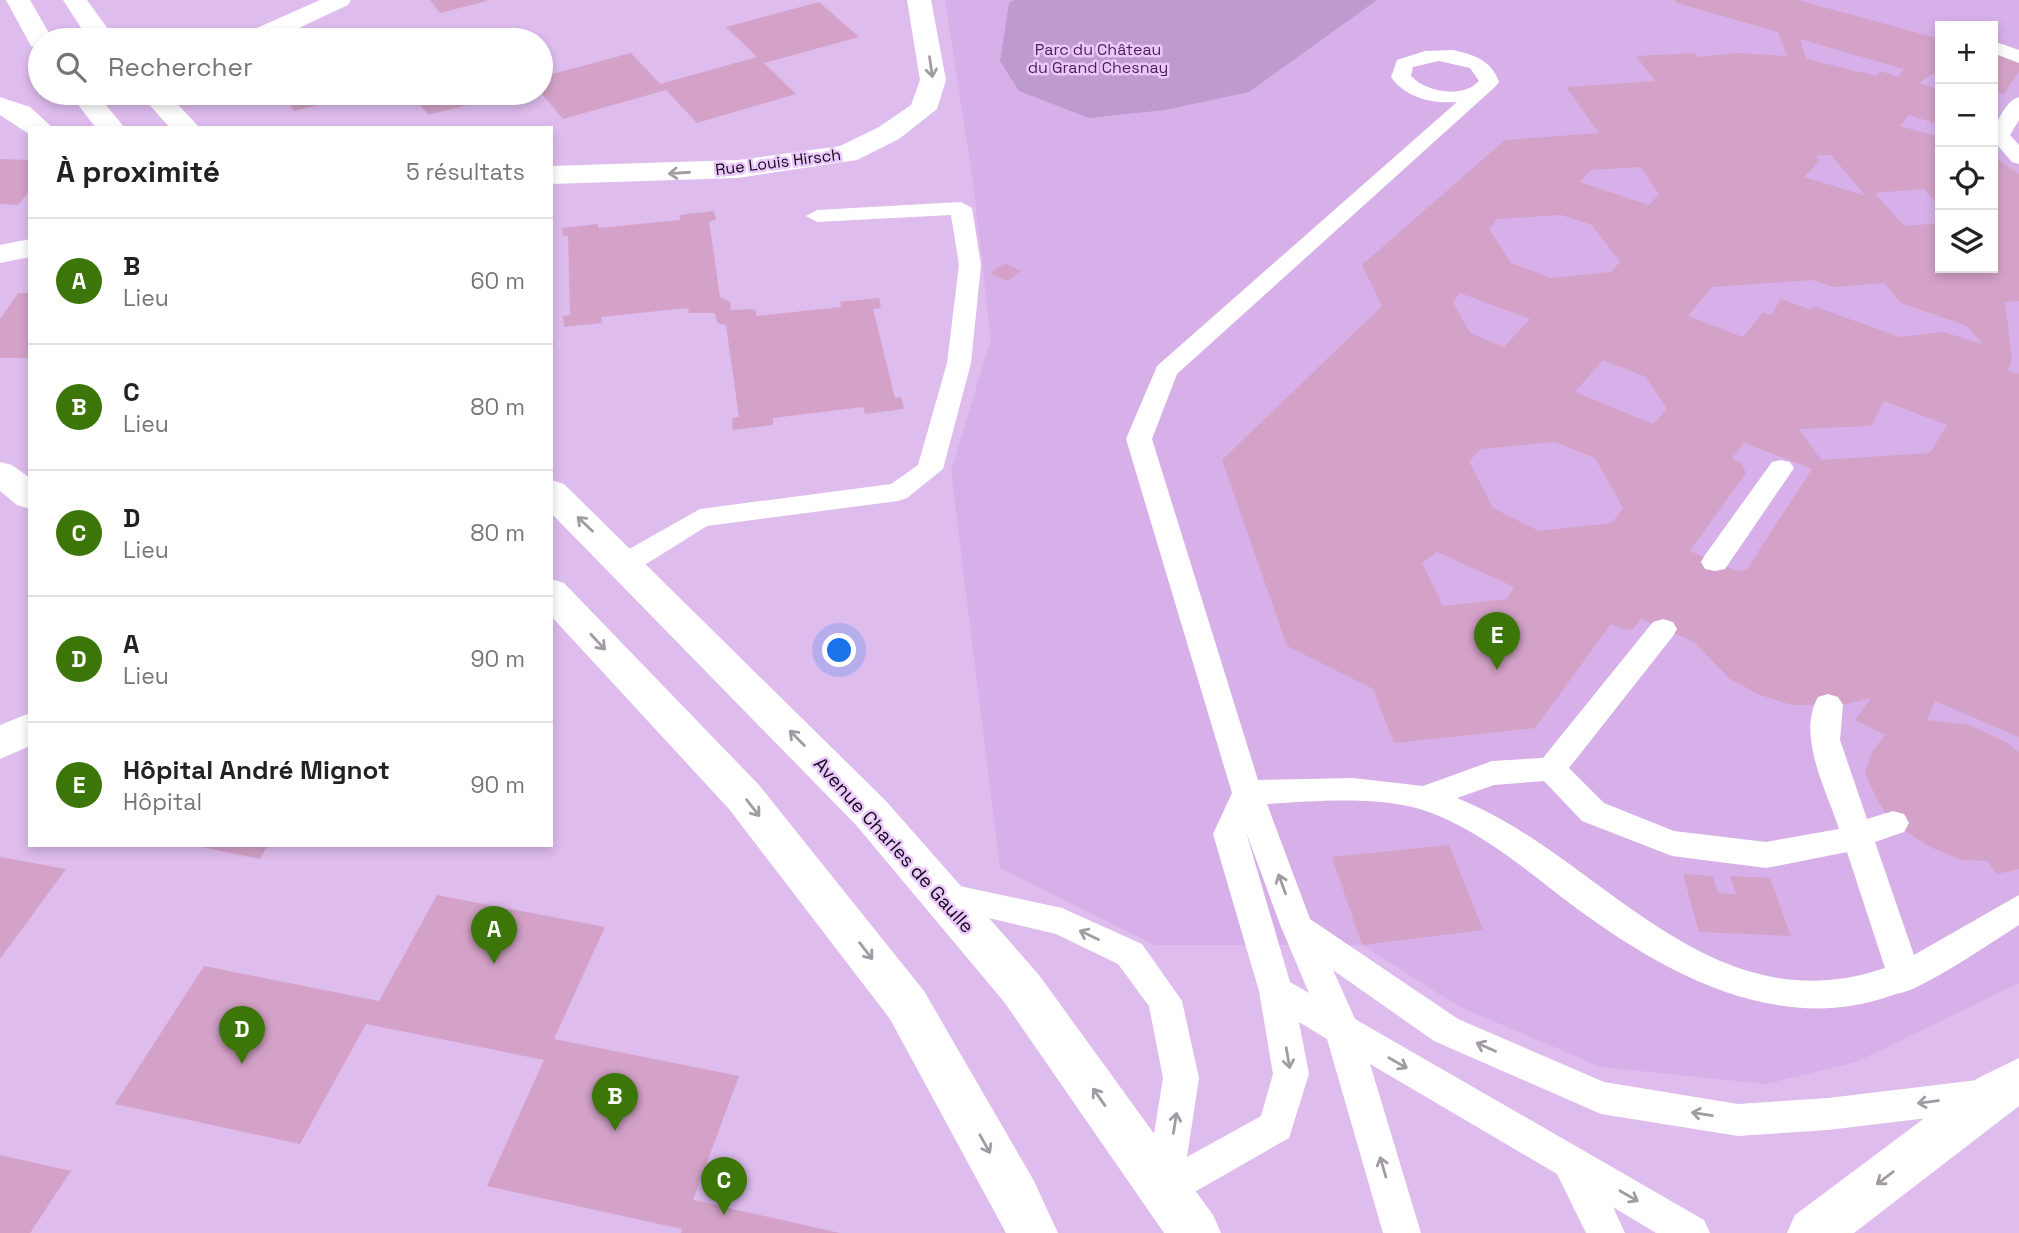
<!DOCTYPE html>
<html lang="fr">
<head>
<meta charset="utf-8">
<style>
  :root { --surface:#fff; --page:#f6f6f6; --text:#222; --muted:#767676; --line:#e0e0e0; --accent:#3c7608 }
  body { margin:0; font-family:"Space Grotesk",sans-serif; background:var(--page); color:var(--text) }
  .controls { position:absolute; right:21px; top:21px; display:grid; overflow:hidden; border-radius:0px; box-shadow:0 4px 10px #0003 }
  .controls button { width:63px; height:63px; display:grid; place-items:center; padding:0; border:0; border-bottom:2px solid var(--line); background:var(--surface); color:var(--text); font:35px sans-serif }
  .you { position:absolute; left:840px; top:651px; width:24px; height:24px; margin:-18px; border:5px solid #fff; border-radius:50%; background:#1a73e8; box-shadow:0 0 0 10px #1a73e833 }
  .badge { display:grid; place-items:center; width:46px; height:46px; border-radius:50%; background:var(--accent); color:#fff; font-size:23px; font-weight:700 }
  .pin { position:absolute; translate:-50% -58px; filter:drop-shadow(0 2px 4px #0008) }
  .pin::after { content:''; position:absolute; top:37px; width:24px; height:21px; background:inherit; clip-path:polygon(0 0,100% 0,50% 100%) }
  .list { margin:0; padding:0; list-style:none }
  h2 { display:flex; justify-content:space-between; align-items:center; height:91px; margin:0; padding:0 28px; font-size:30px }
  h2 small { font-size:23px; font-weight:400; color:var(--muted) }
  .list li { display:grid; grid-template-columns:46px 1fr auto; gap:21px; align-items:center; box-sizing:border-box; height:126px; padding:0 28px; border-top:2px solid var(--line) }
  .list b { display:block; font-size:26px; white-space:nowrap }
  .list p { margin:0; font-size:23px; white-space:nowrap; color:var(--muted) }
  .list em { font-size:23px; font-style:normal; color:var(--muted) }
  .icon { flex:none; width:38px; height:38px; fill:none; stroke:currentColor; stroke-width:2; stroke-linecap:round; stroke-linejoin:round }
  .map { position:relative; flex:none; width:2019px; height:1233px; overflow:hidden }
  .search { position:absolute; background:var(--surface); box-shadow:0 4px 10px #0003; left:28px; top:28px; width:525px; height:77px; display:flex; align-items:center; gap:18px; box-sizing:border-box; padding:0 24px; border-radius:38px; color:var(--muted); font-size:26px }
  .panel { position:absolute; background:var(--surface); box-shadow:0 4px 10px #0003; left:28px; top:126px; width:525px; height:721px; border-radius:0px }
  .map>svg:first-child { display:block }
  .built { fill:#d7b0e9; fill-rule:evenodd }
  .green { fill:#be9bce }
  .building { fill:#d4a2c8; fill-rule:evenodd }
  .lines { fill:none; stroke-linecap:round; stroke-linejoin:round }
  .service { fill:#fff; fill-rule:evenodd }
  .minor { fill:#fff; fill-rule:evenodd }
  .tertiary { fill:#fff; fill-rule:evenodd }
  .secondary { fill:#fff; fill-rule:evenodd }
  .oneway { stroke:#a19ca3 }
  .labels { text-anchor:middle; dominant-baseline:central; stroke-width:5; stroke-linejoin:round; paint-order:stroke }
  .far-park-label { font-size:16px; fill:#4d1e5f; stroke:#ebc8fb }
  .far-street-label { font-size:16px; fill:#130718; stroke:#ebc8fb }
  .street-label { font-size:19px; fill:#130718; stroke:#ebc8fb }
</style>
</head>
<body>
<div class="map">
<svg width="2019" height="1233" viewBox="0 0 2019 1233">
  <rect width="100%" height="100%" fill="#debcee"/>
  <path class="built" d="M945,0H2019V983L1856,1062L1766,1084L1601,1067L1460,1007L1362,945H1155L1000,868L951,471L991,339L973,182ZM1940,26H1993V268H1940Z"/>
  <path class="green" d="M1014,0H1377L1249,92L1165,110L1089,118L1019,91L1000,61L1009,3Z"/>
  <path class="building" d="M430,0H487V1L440,13Z
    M1676,0H1798L1940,39V76L1932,74L1919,83L1940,90V125L1909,115L1900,126L1940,137V207L1924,189L1875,193L1904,226L1940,223V268H1993V156L2019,174V301L2005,302L2012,359L2008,370L2019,374V737L1935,701L1927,720L1969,725L2004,741L2019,752V869L1997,874L1987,861L1961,860L1930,847L1893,823L1877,800L1865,772L1872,752L1885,735L1855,720L1871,698L1847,704L1792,705L1760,695L1730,679L1694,642L1641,619L1633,629L1625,630L1611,624L1535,728L1394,743L1373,689L1287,646L1222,460L1382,306L1362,265L1505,140L1599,133L1566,87L1655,81L1636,56L1694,53L1697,57L1739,53L1787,56L1778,32L1674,2ZM1800,39L1904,69L1898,77L1881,71L1877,76L1806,59ZM1831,155L1864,194L1867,196L1804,177L1820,160L1816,156ZM1640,167L1659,194L1649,205L1580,182L1591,170ZM1561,215L1592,225L1620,262L1611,272L1551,278L1511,263L1489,229L1497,219ZM1812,280L1834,287L1884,283L1901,303L1967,326L1983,344L1943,332L1900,337L1813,306L1812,310L1781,299L1771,315L1763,312L1743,337L1688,316L1712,287ZM1460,293L1530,319L1504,347L1470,333L1453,302ZM1603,360L1646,377L1667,409L1653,424L1575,392ZM1884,401L1947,425L1930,453L1821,460L1799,429L1871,426ZM1555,442L1595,458L1623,508L1612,523L1539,531L1493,508L1469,461L1481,449ZM1744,443L1812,469L1747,569L1737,571L1690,551L1746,473L1742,464L1732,458ZM1437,552L1477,570L1514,587L1507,599L1443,606L1422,563Z
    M819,2L859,37L764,63L796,94L697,123L666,90L563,119L541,93V77L631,53L660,84L757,57L726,27Z
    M1993,53L2019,60V71L2004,94L1993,91Z
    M283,93H361V94L294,111Z
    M412,93H510V94L428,115Z
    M0,159L30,160V190L18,205L0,204Z
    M714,211L716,220L709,221L720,297L730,302L731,310L755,309L757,316L841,307L840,302L879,298L881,308L873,309L895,398L901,397L904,409L865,414L863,407L773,418V425L733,430L732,418L739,417L726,325L717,323L715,313H689L688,308L601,317L602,323L564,327L563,316L570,315L568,236H563L562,228L598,224V228L680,220L679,215Z
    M1005,263L1021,271L1007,281L990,273Z
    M18,293H30V358H0V319Z
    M192,845H268L260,859Z
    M1449,845L1483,930L1362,945L1332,857Z
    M0,857L66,869L0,959Z
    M1683,874L1713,876L1718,893L1736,894L1730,876L1770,878L1791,936L1699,932Z
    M437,895L605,927L554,1039L739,1076L693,1200L840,1233H681L682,1229L487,1186L544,1060L366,1024L300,1144L115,1104L204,966L379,1001Z
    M0,1155L71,1171L30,1233H0Z"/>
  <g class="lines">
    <path class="service" d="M1993,41L2019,50V63L1993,53Z
      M1453,50C1475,55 1491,60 1499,82L1496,86L1177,374L1152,439L1258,780L1353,778L1423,786L1492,761L1543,758L1653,622L1663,619L1673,622L1677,629L1673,636L1569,768L1604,803L1674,831L1766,842L1839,829C1827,791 1796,736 1818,697L1828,694L1838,697L1843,705L1840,740L1867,819L1893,811L1904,814L1909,823L1904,832L1875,842L1914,955L2019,895V925C1985,947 1951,970 1915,988C1907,992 1898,993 1890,996C1776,1036 1662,972 1572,905C1526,870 1477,827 1420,809C1376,796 1313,801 1267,804L1310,919L1458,1019L1604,1082L1738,1104L1828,1098L1986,1079L1999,1084L2004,1095L1999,1106L1986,1111L1828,1130L1738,1136L1601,1114L1434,1041L1333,970L1355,1019L1704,1220L1710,1233H1656L1613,1207L1625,1233H1586L1557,1174L1370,1064L1421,1233H1383L1327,1039L1299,1022L1309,1074L1289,1138L1177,1202L1164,1207L1151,1202L1145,1190L1163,1078L1149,1006L1118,964L1056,934L930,904L925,895L930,886L941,882L1062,908L1142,944L1182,1001L1199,1078L1187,1157L1261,1116L1273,1074L1259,991L1213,834L1232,793L1126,439L1157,366L1457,102C1432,104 1406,98 1391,77L1397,60L1425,51ZM1439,61L1470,68L1479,81C1463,99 1426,92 1411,76L1413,67ZM1544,781L1582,821L1672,856L1766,868L1847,852L1885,968C1707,1029 1601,855 1457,798L1494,785ZM1246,832L1281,927L1309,993L1290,982Z
      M2019,97V120L2010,135L2019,145V164L2012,162L1993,140C1993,127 2005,101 2019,97Z
      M961,202L972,208L981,265L971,363L943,469L907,498L898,501L707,526L635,571L625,573L615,571L611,564L615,557L700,509L891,484L918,465L947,363L959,265L951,215L817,222L806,216L817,210Z
      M1781,460L1790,462L1794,468L1725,569L1715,571L1705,569L1701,562L1705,555L1772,462Z"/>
    <path class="minor" d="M320,0H351L348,5L273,40H237L241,35Z
      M907,0H931L946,80L937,109L899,139L857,160L738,178L551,184V166L738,160L840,146L879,127L911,105L920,80Z
      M0,97L30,107L53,128H30L29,134L0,115Z
      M0,462L12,465L30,478V509L17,505L0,491Z
      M30,713V746L0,759V725Z"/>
    <path class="tertiary" d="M30,239V257L0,263V245Z"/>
    <path class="secondary" d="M6,0H30L53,40H40V49L31,46Z
      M63,0H87L116,40H89Z
      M69,93H96L125,128H96Z
      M139,93H167L200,128H170Z
      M551,480L564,484L886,801L1039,975L1213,1215L1221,1233H1164L1005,1003L856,825L551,513Z
      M551,579L564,583L759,785L924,991L1034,1181L1058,1233H1006L890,1019L729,809L551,616Z
      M2019,1058V1106L1854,1233H1787L1795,1215L1978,1078Z"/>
  </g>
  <defs><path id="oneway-shaft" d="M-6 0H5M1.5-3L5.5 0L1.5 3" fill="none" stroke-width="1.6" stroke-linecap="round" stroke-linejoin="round" transform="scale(1.75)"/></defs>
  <g class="oneway">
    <use href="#oneway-shaft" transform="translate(931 67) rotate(82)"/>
    <use href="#oneway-shaft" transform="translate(679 173) rotate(176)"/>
    <use href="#oneway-shaft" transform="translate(585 524) rotate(-136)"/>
    <use href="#oneway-shaft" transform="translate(598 642) rotate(47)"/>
    <use href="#oneway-shaft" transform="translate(797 738) rotate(-135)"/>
    <use href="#oneway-shaft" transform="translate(753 808) rotate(52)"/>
    <use href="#oneway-shaft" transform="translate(1282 884) rotate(-110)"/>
    <use href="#oneway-shaft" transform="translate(1089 935) rotate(-155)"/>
    <use href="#oneway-shaft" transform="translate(866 951) rotate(52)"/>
    <use href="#oneway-shaft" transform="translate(1486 1047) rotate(-156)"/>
    <use href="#oneway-shaft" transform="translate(1288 1058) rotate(80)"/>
    <use href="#oneway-shaft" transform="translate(1398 1063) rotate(30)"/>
    <use href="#oneway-shaft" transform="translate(1099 1097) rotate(-125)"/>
    <use href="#oneway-shaft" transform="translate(1928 1102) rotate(173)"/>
    <use href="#oneway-shaft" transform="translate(1702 1114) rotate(-171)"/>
    <use href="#oneway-shaft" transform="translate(1175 1123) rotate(-81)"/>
    <use href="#oneway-shaft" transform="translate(985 1144) rotate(61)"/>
    <use href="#oneway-shaft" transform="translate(1383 1167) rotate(-106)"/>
    <use href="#oneway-shaft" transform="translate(1885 1178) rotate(143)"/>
    <use href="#oneway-shaft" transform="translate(1629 1196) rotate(30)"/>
  </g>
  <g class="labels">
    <g class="far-park-label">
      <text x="1098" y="49">Parc du Château<tspan x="1098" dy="18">du Grand Chesnay</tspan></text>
    </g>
    <g class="far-street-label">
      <text transform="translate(778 162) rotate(-7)">Rue Louis Hirsch</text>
    </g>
    <g class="street-label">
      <text transform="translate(894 845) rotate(48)">Avenue Charles de Gaulle</text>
    </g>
  </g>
</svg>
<div class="controls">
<button>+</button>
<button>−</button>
<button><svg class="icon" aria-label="locate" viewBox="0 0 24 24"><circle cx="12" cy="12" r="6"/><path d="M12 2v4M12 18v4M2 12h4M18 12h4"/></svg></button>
<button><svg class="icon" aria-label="layers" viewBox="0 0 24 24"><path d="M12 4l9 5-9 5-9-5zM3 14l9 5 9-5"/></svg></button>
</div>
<div class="you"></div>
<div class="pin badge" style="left:494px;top:964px">A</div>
<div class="pin badge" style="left:615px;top:1131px">B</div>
<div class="pin badge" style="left:724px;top:1215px">C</div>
<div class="pin badge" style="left:242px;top:1064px">D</div>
<div class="pin badge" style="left:1497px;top:670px">E</div>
<div class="search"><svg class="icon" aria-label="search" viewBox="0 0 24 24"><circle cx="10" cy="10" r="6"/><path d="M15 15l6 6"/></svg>Rechercher</div>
<section class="panel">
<h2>À proximité<small>5 résultats</small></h2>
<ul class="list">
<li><span class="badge">A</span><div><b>B</b><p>Lieu</p></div><em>60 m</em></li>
<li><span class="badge">B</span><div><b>C</b><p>Lieu</p></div><em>80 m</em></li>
<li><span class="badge">C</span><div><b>D</b><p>Lieu</p></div><em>80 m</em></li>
<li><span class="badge">D</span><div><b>A</b><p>Lieu</p></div><em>90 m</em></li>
<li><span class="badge">E</span><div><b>Hôpital André Mignot</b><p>Hôpital</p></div><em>90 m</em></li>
</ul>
</section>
</div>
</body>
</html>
